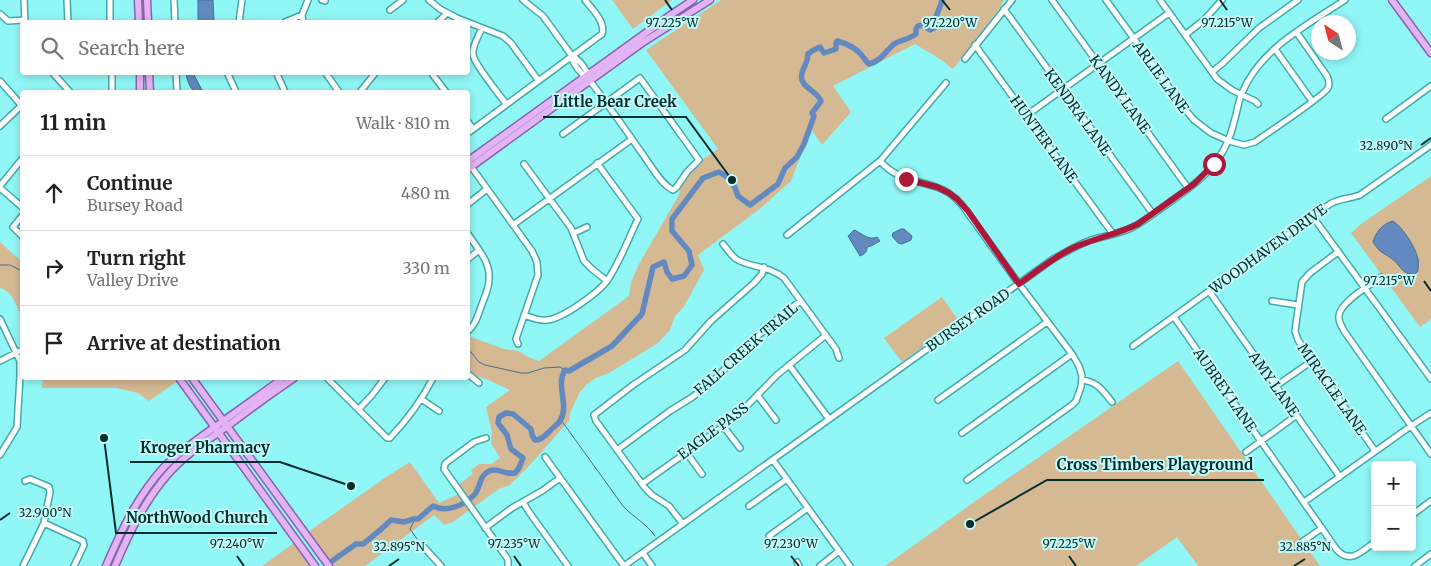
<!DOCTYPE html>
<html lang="en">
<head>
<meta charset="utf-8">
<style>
  :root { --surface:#fff; --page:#f2f2f2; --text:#222; --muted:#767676; --line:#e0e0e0 }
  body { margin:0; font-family:Merriweather,serif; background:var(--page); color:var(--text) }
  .controls { position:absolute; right:15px; bottom:15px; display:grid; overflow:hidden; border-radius:5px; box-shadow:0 2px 8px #0003 }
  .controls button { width:45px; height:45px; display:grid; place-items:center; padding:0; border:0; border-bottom:1px solid var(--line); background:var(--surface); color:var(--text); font:25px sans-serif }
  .compass { position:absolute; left:1311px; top:15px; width:45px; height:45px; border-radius:50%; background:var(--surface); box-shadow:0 2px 8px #0003; rotate:324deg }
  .stop { position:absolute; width:15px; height:15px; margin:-11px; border:4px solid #ad183a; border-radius:50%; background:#fff }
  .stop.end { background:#ad183a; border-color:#fff; box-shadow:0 1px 5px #0008 }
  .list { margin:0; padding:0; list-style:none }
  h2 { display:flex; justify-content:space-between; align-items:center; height:65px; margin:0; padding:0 20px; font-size:21px }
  h2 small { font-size:16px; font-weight:400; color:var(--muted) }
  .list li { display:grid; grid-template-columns:32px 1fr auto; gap:15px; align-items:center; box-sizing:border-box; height:75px; padding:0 20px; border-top:1px solid var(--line) }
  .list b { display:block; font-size:19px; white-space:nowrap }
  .list p { margin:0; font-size:16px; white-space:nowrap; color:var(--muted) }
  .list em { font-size:16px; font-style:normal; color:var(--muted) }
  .icon { flex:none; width:28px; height:28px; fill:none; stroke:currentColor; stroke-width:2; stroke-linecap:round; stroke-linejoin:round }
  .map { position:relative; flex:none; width:1431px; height:566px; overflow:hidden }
  .search { position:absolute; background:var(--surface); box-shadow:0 2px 8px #0003; left:20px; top:20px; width:450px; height:55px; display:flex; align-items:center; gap:12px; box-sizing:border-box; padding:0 18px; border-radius:5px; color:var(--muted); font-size:19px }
  .panel { position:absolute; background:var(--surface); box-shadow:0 2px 8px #0003; left:20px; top:90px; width:450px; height:290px; border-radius:5px }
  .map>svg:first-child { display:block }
  .green { fill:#d5b993 }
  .water { fill:#628ac1; stroke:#456e95 }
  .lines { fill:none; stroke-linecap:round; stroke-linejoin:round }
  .stream { stroke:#456e95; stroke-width:1 }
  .river { stroke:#628ac1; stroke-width:5.5 }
  .minor-casing { stroke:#42aaab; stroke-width:8 }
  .major-casing { stroke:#8764ab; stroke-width:9 }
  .minor { stroke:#fff; stroke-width:5 }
  .major { stroke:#e3b4f5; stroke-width:6 }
  .route { stroke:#ad183a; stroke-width:6 }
  .ticks { fill:none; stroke:#002d2e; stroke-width:2 }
  .labels { text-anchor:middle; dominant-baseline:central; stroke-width:4; stroke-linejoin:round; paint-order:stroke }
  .street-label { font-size:14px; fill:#002d2e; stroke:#c3fcfb }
  .ticks-label { font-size:12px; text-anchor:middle; fill:#002d2e; stroke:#c3fcfb; stroke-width:4; stroke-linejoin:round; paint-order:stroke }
  .leader { fill:none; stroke:#002d2e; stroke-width:2 }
  .callout-dot { fill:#002d2e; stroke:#c3fcfb; stroke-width:2 }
  .callout-label { font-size:15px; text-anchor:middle; font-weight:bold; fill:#002d2e; stroke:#c3fcfb; stroke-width:4; stroke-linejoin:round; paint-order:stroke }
</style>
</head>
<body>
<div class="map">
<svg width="1431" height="566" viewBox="0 0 1431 566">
  <rect width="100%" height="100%" fill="#91f6f6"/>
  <path class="green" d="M612,0H672L633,29Z
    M721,0H1004L997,12L953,69L940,59L915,44L833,86L851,112L822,145L811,129L791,181L761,208L698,255L704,270L683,308L675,316L670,330L658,343L609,373L596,378L587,384L580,392L570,413L569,421L528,467L510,485L499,489L453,522L444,525L434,515L365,566H333L308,532L386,477L410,462L439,503L457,495L462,492L458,485L473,474L471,470L479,464H491L500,458L491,443L492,432L486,407L510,390L486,379L475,376L468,370V336L504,349L519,351L528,357L539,361L629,296L631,282L639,264L679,195L681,186L689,174L700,165L703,159L718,149L646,50Z
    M1431,176V319L1420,327L1351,233L1361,224Z
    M0,242L22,262V318C17,307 13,291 0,288Z
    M942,297L959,321L902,362L884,338Z
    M1178,361L1320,566H1198L1177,537L1136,566H885L974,502Z
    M43,378H173L176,382L149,401L138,393L116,388H42Z
    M294,543L311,566H262Z"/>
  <path class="water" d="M198,0H213L214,22H198Z
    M186,73H193L203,92H195C189,87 187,80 186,73Z
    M1393,221C1403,228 1415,246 1418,259C1419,263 1418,268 1418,271L1414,275C1399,272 1402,266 1391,258C1381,251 1381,254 1373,242C1376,232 1382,224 1393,221Z
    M901,229H904L912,236L911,240L902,244L898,243L892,236L893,233Z
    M854,230C862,233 868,241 877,237L880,241L871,246L867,247C867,252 865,254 860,256L848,236Z"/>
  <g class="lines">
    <path class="stream" d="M0,265H10L22,271
      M468,351L471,352L479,362L485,365L521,373H528L544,368L560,367L565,370
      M561,420L623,506C633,517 647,524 655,536
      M415,519L410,529L417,539"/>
    <path class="river" d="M332,561L356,544H363C372,537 382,529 391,520L404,522L414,519H418L433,506C447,513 465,505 475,494C481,486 479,476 489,471C498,467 505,475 515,473L519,468L523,458L511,449L507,435L498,423L499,417L506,413L513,414L531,429L532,435L535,440C542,440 544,436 549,432C552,428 557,425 560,421C570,405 555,386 565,370L569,371L612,346L642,314L653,267L664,262L667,272L672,279L684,276L692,265L689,251L672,231V219L703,178L719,172L732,180L738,196L750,205L778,184L785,168L797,157L804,144L814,116L812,113L821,101C817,90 798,87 802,73C804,65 808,63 808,54L812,51L820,47L824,53L836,49V43L837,41C846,43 858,49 863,57C865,59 866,62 869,64C881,61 885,52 894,44C900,40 910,39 916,34V29L918,26L922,25L930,30L934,28C933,20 940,9 942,0"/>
    <defs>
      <path id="minor" d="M24,0L25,22
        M67,0L68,22
        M110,0V22
        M174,0L175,22
        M322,0L325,1
        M429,0L440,9L457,18L503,36L511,43L538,80
        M523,0L543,16L572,56C579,59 587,70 589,77
        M1052,0L1188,188
        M1106,0L1184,108L1194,120L1211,133L1229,141L1244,145L1255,142C1266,134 1324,96 1328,88C1330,83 1329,80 1327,76L1297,33
        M1160,0L1217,79L1232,90L1255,101L1258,104
        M1004,9L1153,214
        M390,10L403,0
        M0,14L8,21L25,20
        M239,22L242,0
        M285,22L302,15
        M303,22L302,15L308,0
        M438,22L447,13
        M482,28C479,35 472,46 473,54C473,63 500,95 506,104
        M1185,35L1204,20L1222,0
        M975,45L1113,234
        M1275,49L1312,101
        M965,59L1012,0
        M52,72L70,92
        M112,72V92
        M176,72L177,92
        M227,72L236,92
        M276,72L285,92
        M325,72L339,92
        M1212,72L1223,63L1259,28L1298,0
        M433,75L446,92
        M0,81L22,106
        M360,92L376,72
        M1027,115L1169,13
        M1386,119L1431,86
        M468,122L473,129
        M0,126L22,105
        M468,133L602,34C606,22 592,9 585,0
        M563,134L640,78L699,160L687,172L676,188L673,190C661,185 649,162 641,152C626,130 610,108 594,86C587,77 573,69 572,56
        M880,161C897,180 914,179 936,187C947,190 955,197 962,205L1019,284L1072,354L1079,366L1082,376L1081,387L1076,401L1072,405L967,480
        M524,164L571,228L584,261L592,269L607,281
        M470,165L532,251L537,262L538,275L516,339L518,344
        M0,186L22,159
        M0,188L22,207
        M468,204L487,189
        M22,216L13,227L22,236
        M1313,217L1431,379
        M513,225L632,139
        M574,233L587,227
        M468,234C477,248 491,262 489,280C489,289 484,298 481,307C477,317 476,324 468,331
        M787,235L880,161L946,83
        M723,244C727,249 731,255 736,259C750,268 768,265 784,278L836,349L839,358
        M1338,252L1310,273L1302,282L1295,331L1298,340L1302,346L1375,451
        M468,259L479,250
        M1381,277C1370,285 1339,303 1339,316C1338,322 1342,326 1344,331L1431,454
        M1209,291L1340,477
        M1272,301L1298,305
        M524,315C532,318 539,321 547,320C562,319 598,293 607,281C620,262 628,239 638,219L597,163
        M1174,317L1337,550C1351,565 1363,550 1375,542
        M0,319L20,361V376L17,427L0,455
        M1133,346L1330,204C1340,198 1350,199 1360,195L1431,145
        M0,361L22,350
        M789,365L829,419
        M468,374L479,383
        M327,378L387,438H390C407,420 422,400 433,378
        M1082,380C1098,382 1102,390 1112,402
        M1276,386L1312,361
        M758,396L776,420
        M421,399L439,411
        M938,400L1047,322
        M359,409L372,395L385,378
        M724,427L740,448
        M962,433L1072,354
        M486,438L474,442L447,462L445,464L444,469L507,558L508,561V566
        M617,450L670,411L691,398L710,384L751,342L785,312L801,301
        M686,452L702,474
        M1246,452L1297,415
        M545,457L624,566
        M773,460L850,566
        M642,484L735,418L777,375L826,335
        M523,502L529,512L568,566
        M1304,502L1411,426L1431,413
        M749,506L787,479
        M1412,515L1431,501
        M44,523L83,541L84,545L74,566
        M683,524L669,506L652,495L645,488L596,421L594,415L633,385L685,350L711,321L754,283L762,274L764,267
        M485,528L512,508L542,491L560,478
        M769,536L808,508
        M1302,542L1322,528
        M421,544L441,566
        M643,553L652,566
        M797,562L799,566
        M23,566L44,523L50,492L49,487L30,479L25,481
        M624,566L1053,259C1066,252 1077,245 1091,240C1104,236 1118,234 1131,228C1144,222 1154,213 1166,205C1181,194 1198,183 1210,169C1222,156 1230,140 1234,122C1237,113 1238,102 1242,93C1260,49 1307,25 1345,0
        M820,566L839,551
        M1415,566L1431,554"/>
      <path id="major" d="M138,0L139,22
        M147,0L148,22
        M1392,0L1431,53
        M140,72V92
        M149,72L150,92
        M468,161L672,14L693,0
        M468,169L642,43L710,0
        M179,378L315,566
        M192,378L329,566
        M106,566C121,531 138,495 164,467C178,453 195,441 212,429C236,412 260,395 283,378
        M115,566C129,533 145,500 169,473C186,454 208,440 229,425C250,409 272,393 294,378"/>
    </defs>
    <use href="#minor" class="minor-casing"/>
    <use href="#major" class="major-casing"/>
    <use href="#minor" class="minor"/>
    <use href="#major" class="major"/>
  </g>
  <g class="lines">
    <path class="route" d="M906,179L937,187L949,193L957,199L968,211L1019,284C1037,271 1055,256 1075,247C1096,238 1118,234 1138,224L1194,184L1214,164"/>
  </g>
  <path class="ticks" d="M665,0L672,10M942,0L950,10M1220,0L1227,10M1421,145L1431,138M1424,281L1431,291M0,520L10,513M237,556L244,566M514,556L521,566M791,556L799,566M1069,556L1076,566M389,566L399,559M1294,566L1305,559"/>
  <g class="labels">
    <g class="street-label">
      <text transform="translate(1161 77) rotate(54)">ARLIE LANE</text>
      <text transform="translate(1120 94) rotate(54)">KANDY LANE</text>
      <text transform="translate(1078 112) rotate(54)">KENDRA LANE</text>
      <text transform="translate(1044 139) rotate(54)">HUNTER LANE</text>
      <text transform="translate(1268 249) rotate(-36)">WOODHAVEN DRIVE</text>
      <text transform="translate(968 320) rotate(-35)">BURSEY ROAD</text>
      <text transform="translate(746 349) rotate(-41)">FALL CREEK TRAIL</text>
      <text transform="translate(1274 384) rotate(55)">AMY LANE</text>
      <text transform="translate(1332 389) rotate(55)">MIRACLE LANE</text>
      <text transform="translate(1225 390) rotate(55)">AUBREY LANE</text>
      <text transform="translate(713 431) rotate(-37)">EAGLE PASS</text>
    </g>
  </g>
  <g class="ticks-label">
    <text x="672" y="27">97.225°W</text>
    <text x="950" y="27">97.220°W</text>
    <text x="1227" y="27">97.215°W</text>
    <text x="1386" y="150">32.890°N</text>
    <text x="1389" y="285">97.215°W</text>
    <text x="45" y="517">32.900°N</text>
    <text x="237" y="548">97.240°W</text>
    <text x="514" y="548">97.235°W</text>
    <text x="791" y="548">97.230°W</text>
    <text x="1069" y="548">97.225°W</text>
    <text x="399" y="551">32.895°N</text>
    <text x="1305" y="551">32.885°N</text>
  </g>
  <path class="leader" d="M732 180L686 117H543M351 486L280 462H130M970 524L1047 480H1264M104 438L116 533H277"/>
  <g class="callout-dot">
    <circle cx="732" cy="180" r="5"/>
    <circle cx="351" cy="486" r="5"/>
    <circle cx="970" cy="524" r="5"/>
    <circle cx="104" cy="438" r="5"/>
  </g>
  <g class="callout-label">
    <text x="615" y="107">Little Bear Creek</text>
    <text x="205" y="453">Kroger Pharmacy</text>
    <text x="1155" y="470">Cross Timbers Playground</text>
    <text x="197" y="523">NorthWood Church</text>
  </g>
</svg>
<div class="controls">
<button>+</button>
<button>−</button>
</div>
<svg class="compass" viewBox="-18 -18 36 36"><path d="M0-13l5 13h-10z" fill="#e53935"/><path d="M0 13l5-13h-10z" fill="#767676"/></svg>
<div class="stop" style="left:1214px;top:164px"></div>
<div class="stop end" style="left:906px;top:179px"></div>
<div class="search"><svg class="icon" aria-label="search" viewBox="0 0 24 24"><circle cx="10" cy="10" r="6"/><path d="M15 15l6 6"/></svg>Search here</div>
<section class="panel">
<h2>11 min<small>Walk · 810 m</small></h2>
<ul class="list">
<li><svg class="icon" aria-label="ahead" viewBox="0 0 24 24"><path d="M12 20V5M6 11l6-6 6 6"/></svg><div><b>Continue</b><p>Bursey Road</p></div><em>480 m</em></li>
<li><svg class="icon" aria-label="right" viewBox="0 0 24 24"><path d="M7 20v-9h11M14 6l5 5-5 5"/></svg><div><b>Turn right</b><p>Valley Drive</p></div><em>330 m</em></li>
<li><svg class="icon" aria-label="arrive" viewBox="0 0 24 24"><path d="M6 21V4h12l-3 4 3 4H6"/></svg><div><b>Arrive at destination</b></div></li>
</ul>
</section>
</div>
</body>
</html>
